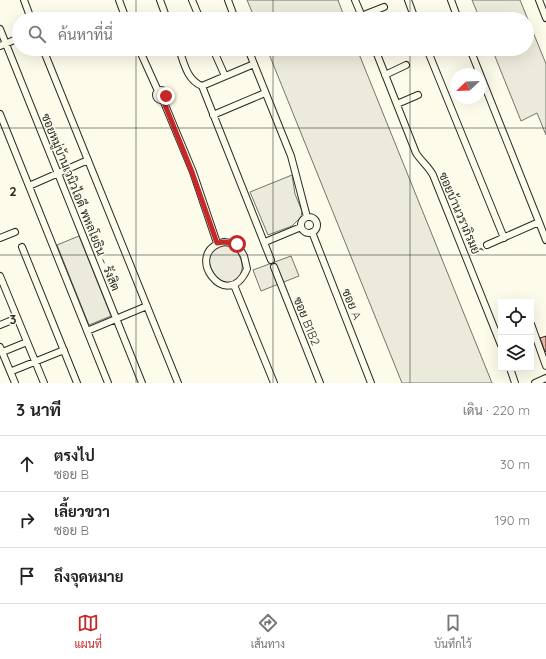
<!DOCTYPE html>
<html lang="th">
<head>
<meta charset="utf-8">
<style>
  :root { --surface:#fff; --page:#f6f6f6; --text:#222; --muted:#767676; --line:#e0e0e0; --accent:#c62828 }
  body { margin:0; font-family:Quicksand,Sarabun,sans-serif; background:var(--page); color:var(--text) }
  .controls { position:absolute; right:12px; bottom:12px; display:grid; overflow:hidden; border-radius:0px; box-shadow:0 4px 16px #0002 }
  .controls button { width:36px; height:36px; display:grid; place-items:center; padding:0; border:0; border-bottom:1px solid var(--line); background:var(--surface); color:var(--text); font:20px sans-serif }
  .compass { position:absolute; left:450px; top:68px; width:36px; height:36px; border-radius:50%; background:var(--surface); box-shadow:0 4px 16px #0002; rotate:247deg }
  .stop { position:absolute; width:12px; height:12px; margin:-9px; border:3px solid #c62828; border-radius:50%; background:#fff }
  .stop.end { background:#c62828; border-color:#fff; box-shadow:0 1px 4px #0008 }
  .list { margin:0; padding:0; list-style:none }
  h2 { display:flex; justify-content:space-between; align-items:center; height:52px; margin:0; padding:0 16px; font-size:17px }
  h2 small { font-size:13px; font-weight:400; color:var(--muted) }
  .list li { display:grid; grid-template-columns:26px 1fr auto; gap:12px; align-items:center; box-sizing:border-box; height:56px; padding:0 16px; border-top:1px solid var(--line) }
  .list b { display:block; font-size:15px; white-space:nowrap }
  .list p { margin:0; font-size:13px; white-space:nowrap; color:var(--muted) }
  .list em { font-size:13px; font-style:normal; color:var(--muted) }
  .icon { flex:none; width:22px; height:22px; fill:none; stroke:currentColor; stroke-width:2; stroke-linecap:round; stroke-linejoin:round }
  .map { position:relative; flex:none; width:546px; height:383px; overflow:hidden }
  .search { position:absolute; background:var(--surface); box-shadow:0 4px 16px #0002; left:12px; right:12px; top:12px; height:44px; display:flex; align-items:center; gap:10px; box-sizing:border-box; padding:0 14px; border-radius:22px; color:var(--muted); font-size:15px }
  .sheet { height:220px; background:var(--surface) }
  nav { display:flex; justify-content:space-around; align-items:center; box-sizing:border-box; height:56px; border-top:1px solid var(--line); background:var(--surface); font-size:11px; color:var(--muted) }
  nav a { display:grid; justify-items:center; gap:2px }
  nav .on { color:var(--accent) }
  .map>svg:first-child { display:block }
  .green { fill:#ecebdb; stroke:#74746e }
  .building { fill:#f2b8a0; stroke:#2b2b2b }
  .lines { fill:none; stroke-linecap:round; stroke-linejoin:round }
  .minor-casing { stroke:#2b2b2b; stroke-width:8 }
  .minor { stroke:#fdfbea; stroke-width:6 }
  .route { stroke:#c62828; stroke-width:5 }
  .grid { fill:none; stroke:#2b2b2b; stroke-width:1; stroke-opacity:0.55 }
  .labels { text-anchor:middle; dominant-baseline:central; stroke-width:3; stroke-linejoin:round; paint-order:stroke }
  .street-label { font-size:12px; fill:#2b2b2b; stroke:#fdfbea }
  .grid-label { font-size:13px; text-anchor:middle; font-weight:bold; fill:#2b2b2b; stroke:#fdfbea; stroke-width:3; stroke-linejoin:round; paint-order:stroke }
</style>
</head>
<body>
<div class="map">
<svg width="546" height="383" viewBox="0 0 546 383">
  <rect width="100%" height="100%" fill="#fdfbea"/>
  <path class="green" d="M247,0H338L345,19H255Z
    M472,0H520L546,64V135L537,113L521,121L492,49H527V19H480Z
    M267,49H357L492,383H402Z
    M292,175L295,194L302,211L301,217L292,226L268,235L250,192Z
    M79,236L111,316L89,325L57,245Z
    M218,244L233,245C243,261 246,267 236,283H219L210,266L208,256Z
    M291,256L299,276L261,291L253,270Z"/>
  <path class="building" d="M546,336V351L545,352L540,338Z"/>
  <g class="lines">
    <defs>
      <path id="minor" d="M24,0L31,19
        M119,0L126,19
        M160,0L167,19
        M192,0L200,19
        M228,0L235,19
        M355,0L363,19
        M408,0L415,19
        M451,0L458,19
        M539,0L546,18
        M361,16L384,7
        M0,29L142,383
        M0,46L19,38
        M43,49L178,383
        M139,49L158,91
        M179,49C184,63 187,80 202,86L271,260
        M213,49L225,76
        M248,49L291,156L307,217
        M375,49L416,153C421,161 428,166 433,175L501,345
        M427,49L504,238
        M470,49L539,222
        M385,75L406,65
        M202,86L254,64
        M156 95a5 5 0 1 1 10 0a5 5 0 1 1-10 0Z
        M163,100L193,172L217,243
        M397,104L418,95
        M0,114L108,383
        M213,115L265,93
        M29,186L88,160
        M301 225a8 8 0 1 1 16 0a8 8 0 1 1-16 0Z
        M312,232L371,383
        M0,238L15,232
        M224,242L237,244L244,256L247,269C227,315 181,252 224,242Z
        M265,242L301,227
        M487,245L539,222L546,240
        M22,247L77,383
        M274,267L320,383
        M0,276L44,383
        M234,285L274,383
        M531,324L546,366
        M0,325L17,318
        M87,331L147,306
        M0,347L15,383
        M5,351L27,342
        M510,368L515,383
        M12,371L64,350
        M535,383L546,378"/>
    </defs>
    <use href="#minor" class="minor-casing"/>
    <use href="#minor" class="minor"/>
  </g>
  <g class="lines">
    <path class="route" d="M166,96L163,100L192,172L217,243L224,242L237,244"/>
  </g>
  <path class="grid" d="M136,0V19M273,0V19M410,0V19M136,49V383M273,49V383M410,49V383M0,128H546M0,255H546"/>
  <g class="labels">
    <g class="street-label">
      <text transform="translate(81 202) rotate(68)">ซอยหมู่บ้านเวนิวไอดี พหลโยธิน – รังสิต</text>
      <text transform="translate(460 213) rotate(67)">ซอยบ้านวราภิรมย์</text>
      <text transform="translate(352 304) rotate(68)">ซอย A</text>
      <text transform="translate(307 321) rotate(68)">ซอย B1B2</text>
    </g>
  </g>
  <g class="grid-label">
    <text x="13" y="196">2</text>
    <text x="13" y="324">3</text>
  </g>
</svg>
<div class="controls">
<button><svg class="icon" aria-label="locate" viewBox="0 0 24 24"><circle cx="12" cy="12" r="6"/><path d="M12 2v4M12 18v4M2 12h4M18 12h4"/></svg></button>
<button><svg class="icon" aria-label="layers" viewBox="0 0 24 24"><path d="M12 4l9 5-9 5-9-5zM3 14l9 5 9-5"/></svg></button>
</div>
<svg class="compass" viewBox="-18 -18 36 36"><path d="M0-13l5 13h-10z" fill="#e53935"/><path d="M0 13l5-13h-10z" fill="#767676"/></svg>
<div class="stop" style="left:237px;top:244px"></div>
<div class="stop end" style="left:166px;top:96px"></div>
<div class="search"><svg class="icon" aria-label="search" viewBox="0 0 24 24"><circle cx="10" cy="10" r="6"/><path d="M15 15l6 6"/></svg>ค้นหาที่นี่</div>
</div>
<section class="sheet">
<h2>3 นาที<small>เดิน · 220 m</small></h2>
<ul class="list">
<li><svg class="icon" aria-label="ahead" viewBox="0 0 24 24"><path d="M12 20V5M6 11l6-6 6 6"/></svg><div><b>ตรงไป</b><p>ซอย B</p></div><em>30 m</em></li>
<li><svg class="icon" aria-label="right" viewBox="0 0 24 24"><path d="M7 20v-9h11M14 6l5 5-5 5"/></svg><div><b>เลี้ยวขวา</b><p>ซอย B</p></div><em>190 m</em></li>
<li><svg class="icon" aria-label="arrive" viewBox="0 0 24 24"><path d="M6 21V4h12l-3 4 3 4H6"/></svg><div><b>ถึงจุดหมาย</b></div></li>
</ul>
</section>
<nav>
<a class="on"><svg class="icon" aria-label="map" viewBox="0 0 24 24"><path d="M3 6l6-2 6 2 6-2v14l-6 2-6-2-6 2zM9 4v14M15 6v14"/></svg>แผนที่</a>
<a><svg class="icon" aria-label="directions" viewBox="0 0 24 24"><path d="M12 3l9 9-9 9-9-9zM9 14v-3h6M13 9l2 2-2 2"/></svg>เส้นทาง</a>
<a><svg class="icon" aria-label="saved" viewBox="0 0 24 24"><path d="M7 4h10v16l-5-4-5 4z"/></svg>บันทึกไว้</a>
</nav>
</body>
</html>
